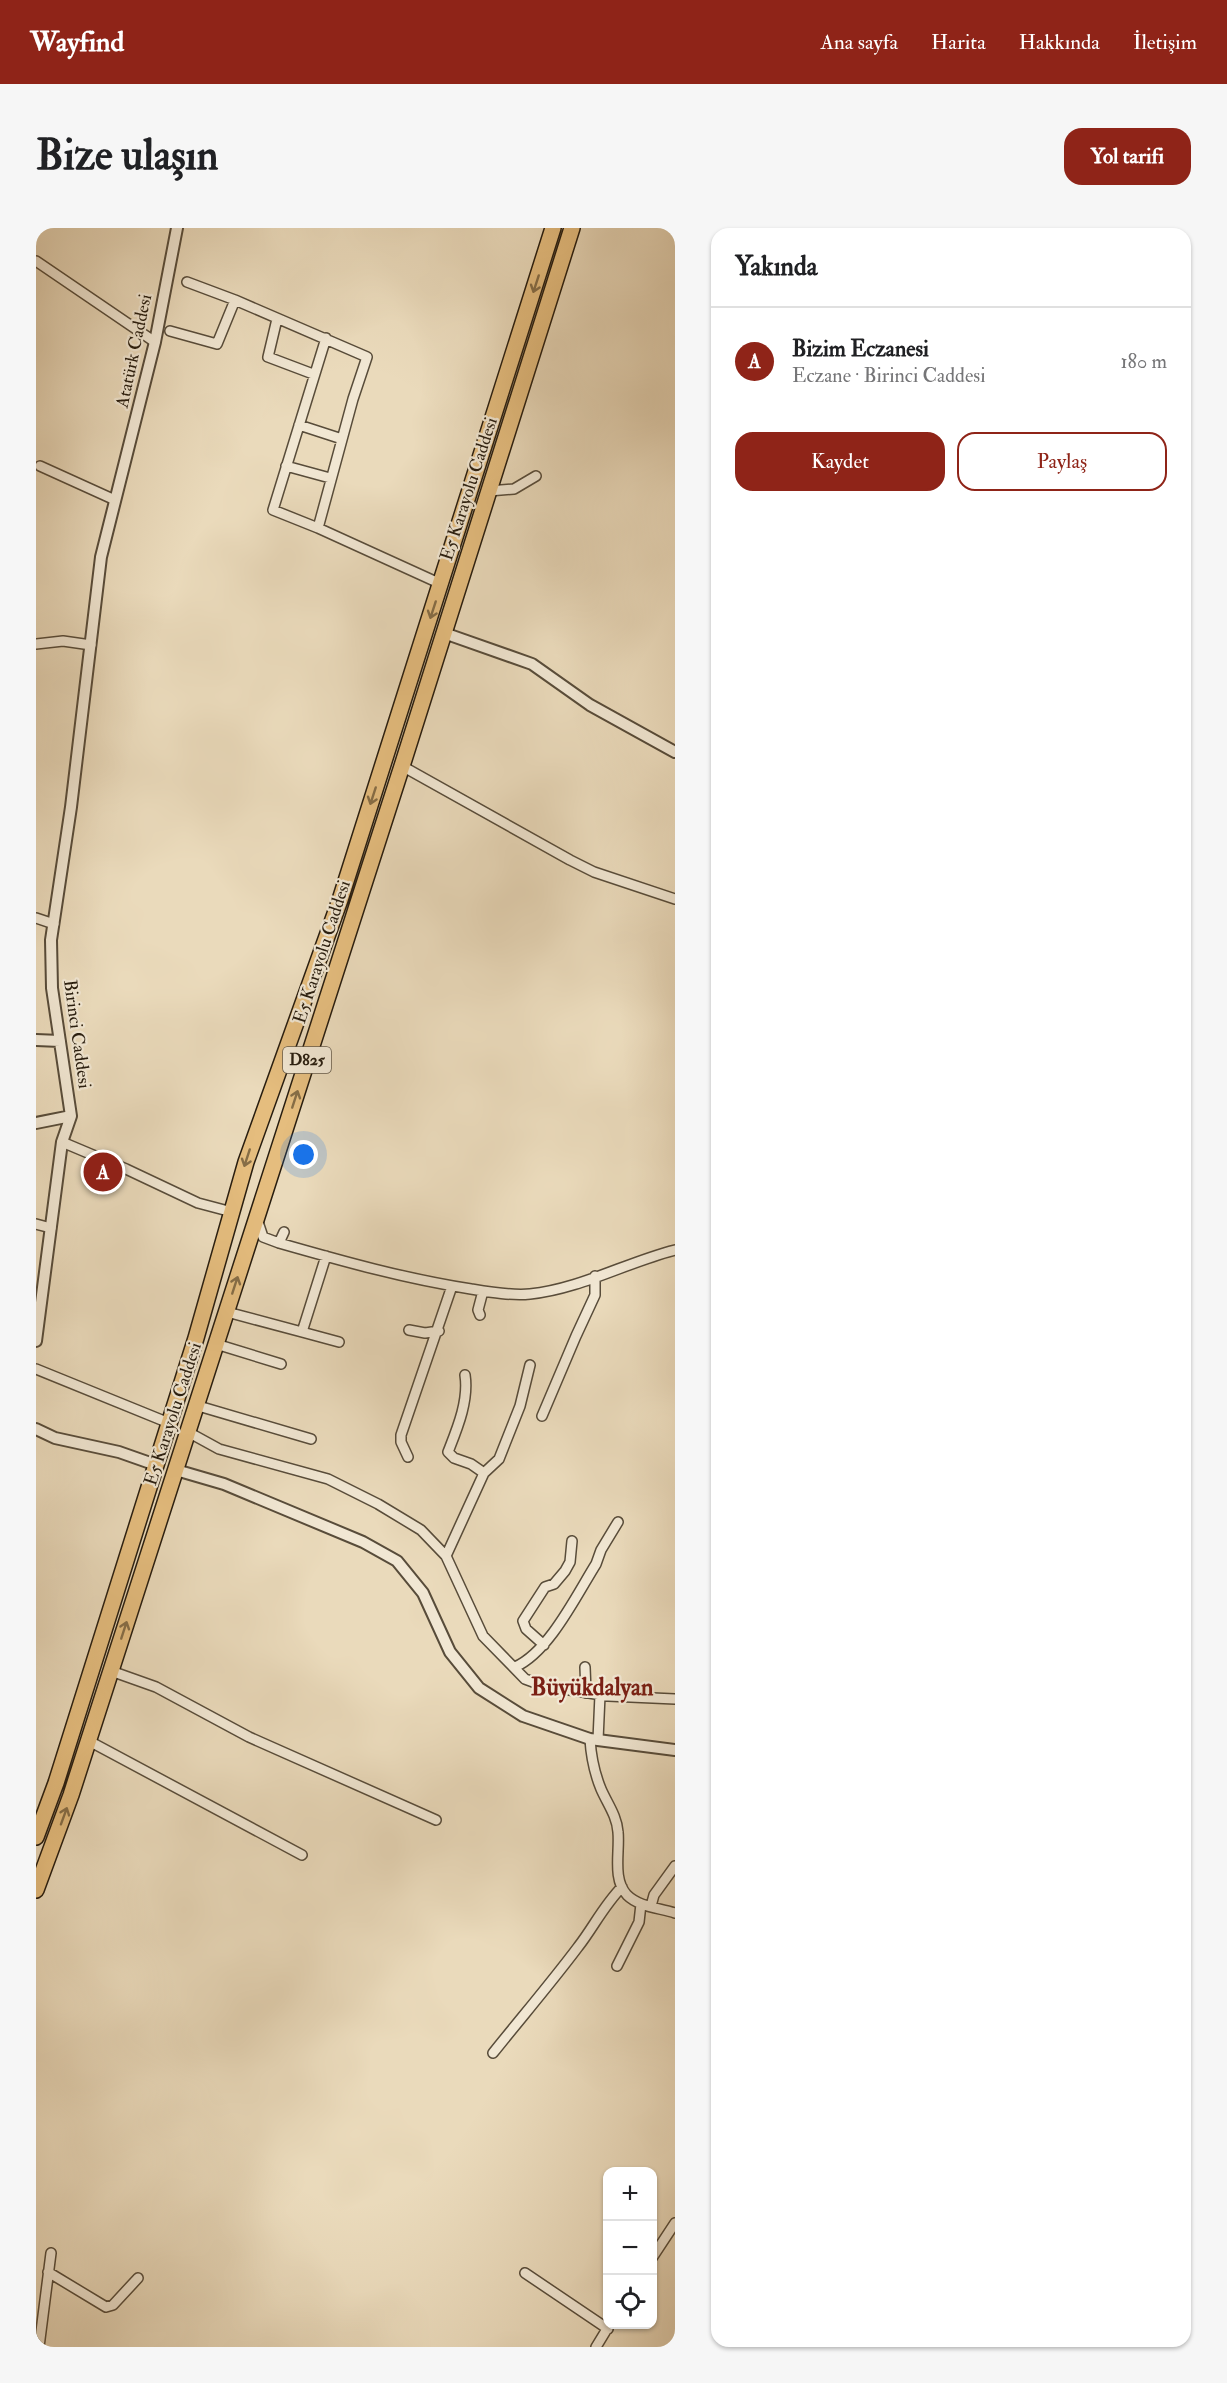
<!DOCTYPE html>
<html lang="tr">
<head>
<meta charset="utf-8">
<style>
  :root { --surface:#fff; --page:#f6f6f6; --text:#202124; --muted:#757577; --line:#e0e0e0; --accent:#8f2418 }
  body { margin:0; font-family:"IM FELL Double Pica",serif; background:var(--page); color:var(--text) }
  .controls { position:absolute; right:18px; bottom:18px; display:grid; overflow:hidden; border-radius:12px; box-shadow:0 2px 4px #0004 }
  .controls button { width:54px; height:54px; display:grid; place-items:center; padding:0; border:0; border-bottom:2px solid var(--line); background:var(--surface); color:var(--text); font:30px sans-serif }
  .you { position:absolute; left:268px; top:927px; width:21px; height:21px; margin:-15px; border:4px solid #fff; border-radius:50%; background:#1a73e8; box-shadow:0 0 0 9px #1a73e833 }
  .badge { display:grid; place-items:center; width:39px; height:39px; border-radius:50%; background:var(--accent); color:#fff; font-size:20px; font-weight:700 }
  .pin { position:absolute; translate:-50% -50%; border:3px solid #fff; box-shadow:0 2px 6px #0006 }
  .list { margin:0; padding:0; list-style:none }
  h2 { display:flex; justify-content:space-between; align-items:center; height:78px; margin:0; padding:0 24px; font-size:26px }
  h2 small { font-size:20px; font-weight:400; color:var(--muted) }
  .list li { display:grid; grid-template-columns:39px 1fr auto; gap:18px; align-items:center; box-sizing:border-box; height:108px; padding:0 24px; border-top:2px solid var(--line) }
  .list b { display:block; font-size:22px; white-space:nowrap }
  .list p { margin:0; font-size:20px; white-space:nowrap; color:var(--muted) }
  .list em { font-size:20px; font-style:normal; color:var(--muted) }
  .actions { display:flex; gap:12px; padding:18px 24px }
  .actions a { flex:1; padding:14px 0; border:2px solid var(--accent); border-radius:18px; text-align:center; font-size:21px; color:var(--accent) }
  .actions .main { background:var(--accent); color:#fff }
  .icon { flex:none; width:33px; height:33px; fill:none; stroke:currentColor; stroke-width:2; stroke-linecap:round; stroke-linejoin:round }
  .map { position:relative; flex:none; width:639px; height:2119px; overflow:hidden; border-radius:18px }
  header { display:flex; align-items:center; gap:36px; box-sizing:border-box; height:84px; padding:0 30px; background:var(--accent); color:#fff }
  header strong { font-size:28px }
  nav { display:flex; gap:33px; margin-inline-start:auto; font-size:21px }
  .intro { display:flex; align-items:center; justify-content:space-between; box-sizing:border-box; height:144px; padding:0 36px }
  h1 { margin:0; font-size:42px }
  .button { padding:15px 27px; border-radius:18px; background:var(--accent); color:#fff; font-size:21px; font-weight:700 }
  main { display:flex; gap:36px; padding:0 36px }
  aside { flex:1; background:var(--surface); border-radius:18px; box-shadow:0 2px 4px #0004 }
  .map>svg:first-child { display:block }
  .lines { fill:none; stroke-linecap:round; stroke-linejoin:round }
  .minor-casing { stroke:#584c3a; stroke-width:12 }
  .tertiary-casing { stroke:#584c3a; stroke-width:14 }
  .trunk-casing { stroke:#281d0f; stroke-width:18 }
  .minor { stroke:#f1e7d3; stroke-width:9 }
  .tertiary { stroke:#f1e7d3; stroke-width:10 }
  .trunk { stroke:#e5bd7e; stroke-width:15 }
  .oneway { stroke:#866d46 }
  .labels { text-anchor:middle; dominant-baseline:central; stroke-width:4.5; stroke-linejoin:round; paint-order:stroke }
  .shield { fill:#f1e7d3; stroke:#645a4a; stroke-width:1.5 }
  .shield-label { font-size:16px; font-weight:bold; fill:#281d0f }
  .street-label { font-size:18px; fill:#281d0f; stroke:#f1e7d3 }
  .district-label { font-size:24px; font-weight:bold; fill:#7a1f14; stroke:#f1e7d3 }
</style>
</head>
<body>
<header>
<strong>Wayfind</strong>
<nav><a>Ana sayfa</a><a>Harita</a><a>Hakkında</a><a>İletişim</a></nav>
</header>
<div class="intro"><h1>Bize ulaşın</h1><a class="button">Yol tarifi</a></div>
<main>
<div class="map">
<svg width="639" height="2119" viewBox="0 0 639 2119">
  <rect width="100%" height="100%" fill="#eadabb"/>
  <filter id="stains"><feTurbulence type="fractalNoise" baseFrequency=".00333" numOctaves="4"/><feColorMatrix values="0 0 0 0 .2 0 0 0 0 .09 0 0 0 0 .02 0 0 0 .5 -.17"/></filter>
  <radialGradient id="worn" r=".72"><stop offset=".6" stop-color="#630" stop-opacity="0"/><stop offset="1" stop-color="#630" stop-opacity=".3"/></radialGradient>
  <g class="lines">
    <defs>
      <path id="minor" d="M0,33L119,114
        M151,54L199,72L331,129L317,171L282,300
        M241,91L232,129L277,146
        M134,103L181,116L199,72
        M290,110L237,282L282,300L405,356
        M263,197L306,211
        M4,238L79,272
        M250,238L294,250
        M453,263L478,261L500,248
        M0,416L27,413L55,417
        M366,538L534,632L558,644L639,671
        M0,690L18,696
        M26,914L90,941L162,975L196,984
        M221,991L227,1009L243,1015C306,1033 370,1051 435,1061C453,1064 476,1068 494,1066C544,1061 591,1034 639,1022
        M0,996L15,1000
        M243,1015L248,1004
        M191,1084L266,1104L290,1028
        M444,1087L442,1082L447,1063
        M373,1102L389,1105L403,1103
        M266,1104L303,1114
        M180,1116L245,1136
        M0,1141L133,1195
        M429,1147C433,1173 421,1201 412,1224L418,1230L435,1236L448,1245
        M159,1177L275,1211
        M506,1188L540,1108L559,1067V1048
        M152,1204L183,1221L292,1251L342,1276L385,1302L410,1328L447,1408L489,1451L508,1458L572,1468L639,1471
        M372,1229L365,1214V1207L416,1058
        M410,1328L448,1245L463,1231L484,1178L494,1137
        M508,1417L490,1401L487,1393L509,1359L518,1356L529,1343L534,1334L536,1313
        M479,1439C513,1424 540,1368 560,1336L565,1322L582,1294
        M549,1439L550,1465
        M75,1443L120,1459L213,1509L400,1592
        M554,1511C555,1528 558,1544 565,1561C571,1575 581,1588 582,1604C584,1624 576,1651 591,1667C603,1679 624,1680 639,1685
        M562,1512L564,1467
        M53,1513L266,1627
        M615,1678L618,1667L639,1638
        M581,1738L603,1694L605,1676
        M457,1825C485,1790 515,1755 542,1719C557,1700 568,1677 586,1659
        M616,2030L639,1995
        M12,2044L70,2079L77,2077L102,2050
        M489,2045L572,2101
        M3,2119L15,2025
        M560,2119L574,2096"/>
      <path id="tertiary" d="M408,405L496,436L554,477L639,524
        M0,812L24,813
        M0,895L35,888
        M0,1113L26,914L35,888L16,760L15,712L35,579L65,329L119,114L141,0
        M0,1201L19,1210L83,1224L120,1237
        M140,1242L188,1256L327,1314L361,1333L387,1365L414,1424L443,1460L487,1488L554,1511L639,1522"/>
      <path id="trunk" d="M0,1609L20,1555L160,1110L210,934L304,672L517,0
        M0,1662L35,1567L366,538L536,0"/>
    </defs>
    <use href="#minor" class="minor-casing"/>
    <use href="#tertiary" class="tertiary-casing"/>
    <use href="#trunk" class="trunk-casing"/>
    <use href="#minor" class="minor"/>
    <use href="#tertiary" class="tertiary"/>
    <use href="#trunk" class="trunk"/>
  </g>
  <defs><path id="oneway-shaft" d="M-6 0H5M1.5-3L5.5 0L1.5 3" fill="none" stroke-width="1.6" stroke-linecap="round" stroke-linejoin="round" transform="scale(1.5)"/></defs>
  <g class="oneway">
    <use href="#oneway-shaft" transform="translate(500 56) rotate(108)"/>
    <use href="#oneway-shaft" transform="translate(397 382) rotate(108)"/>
    <use href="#oneway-shaft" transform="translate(337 568) rotate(108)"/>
    <use href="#oneway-shaft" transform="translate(259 871) rotate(-72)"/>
    <use href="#oneway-shaft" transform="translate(211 930) rotate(108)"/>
    <use href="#oneway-shaft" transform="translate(199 1057) rotate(-72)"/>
    <use href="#oneway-shaft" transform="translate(88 1402) rotate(-72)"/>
    <use href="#oneway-shaft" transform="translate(28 1588) rotate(-70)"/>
  </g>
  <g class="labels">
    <rect class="shield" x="247" y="819" width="48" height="26" rx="4.5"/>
    <g class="shield-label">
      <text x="271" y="832">D825</text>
    </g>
    <g class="street-label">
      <text transform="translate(98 123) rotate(-78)">Atatürk Caddesi</text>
      <text transform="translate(433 261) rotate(-72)">E5 Karayolu Caddesi</text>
      <text transform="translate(286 724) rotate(-72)">E5 Karayolu Caddesi</text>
      <text transform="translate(41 806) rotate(82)">Birinci Caddesi</text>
      <text transform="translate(137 1186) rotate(-72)">E5 Karayolu Caddesi</text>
    </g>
    <g class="district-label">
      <text x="556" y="1459">Büyükdalyan</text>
    </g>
  </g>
  <rect width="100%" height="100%" filter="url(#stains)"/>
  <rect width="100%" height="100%" fill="url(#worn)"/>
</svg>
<div class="controls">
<button>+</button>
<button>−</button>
<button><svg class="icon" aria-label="locate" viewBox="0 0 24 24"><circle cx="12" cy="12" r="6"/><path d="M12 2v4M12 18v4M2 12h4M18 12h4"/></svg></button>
</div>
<div class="you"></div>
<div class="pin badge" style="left:67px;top:944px">A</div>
</div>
<aside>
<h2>Yakında<small></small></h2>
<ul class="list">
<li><span class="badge">A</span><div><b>Bizim Eczanesi</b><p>Eczane · Birinci Caddesi</p></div><em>180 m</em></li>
</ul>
<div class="actions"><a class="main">Kaydet</a><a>Paylaş</a></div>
</aside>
</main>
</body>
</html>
